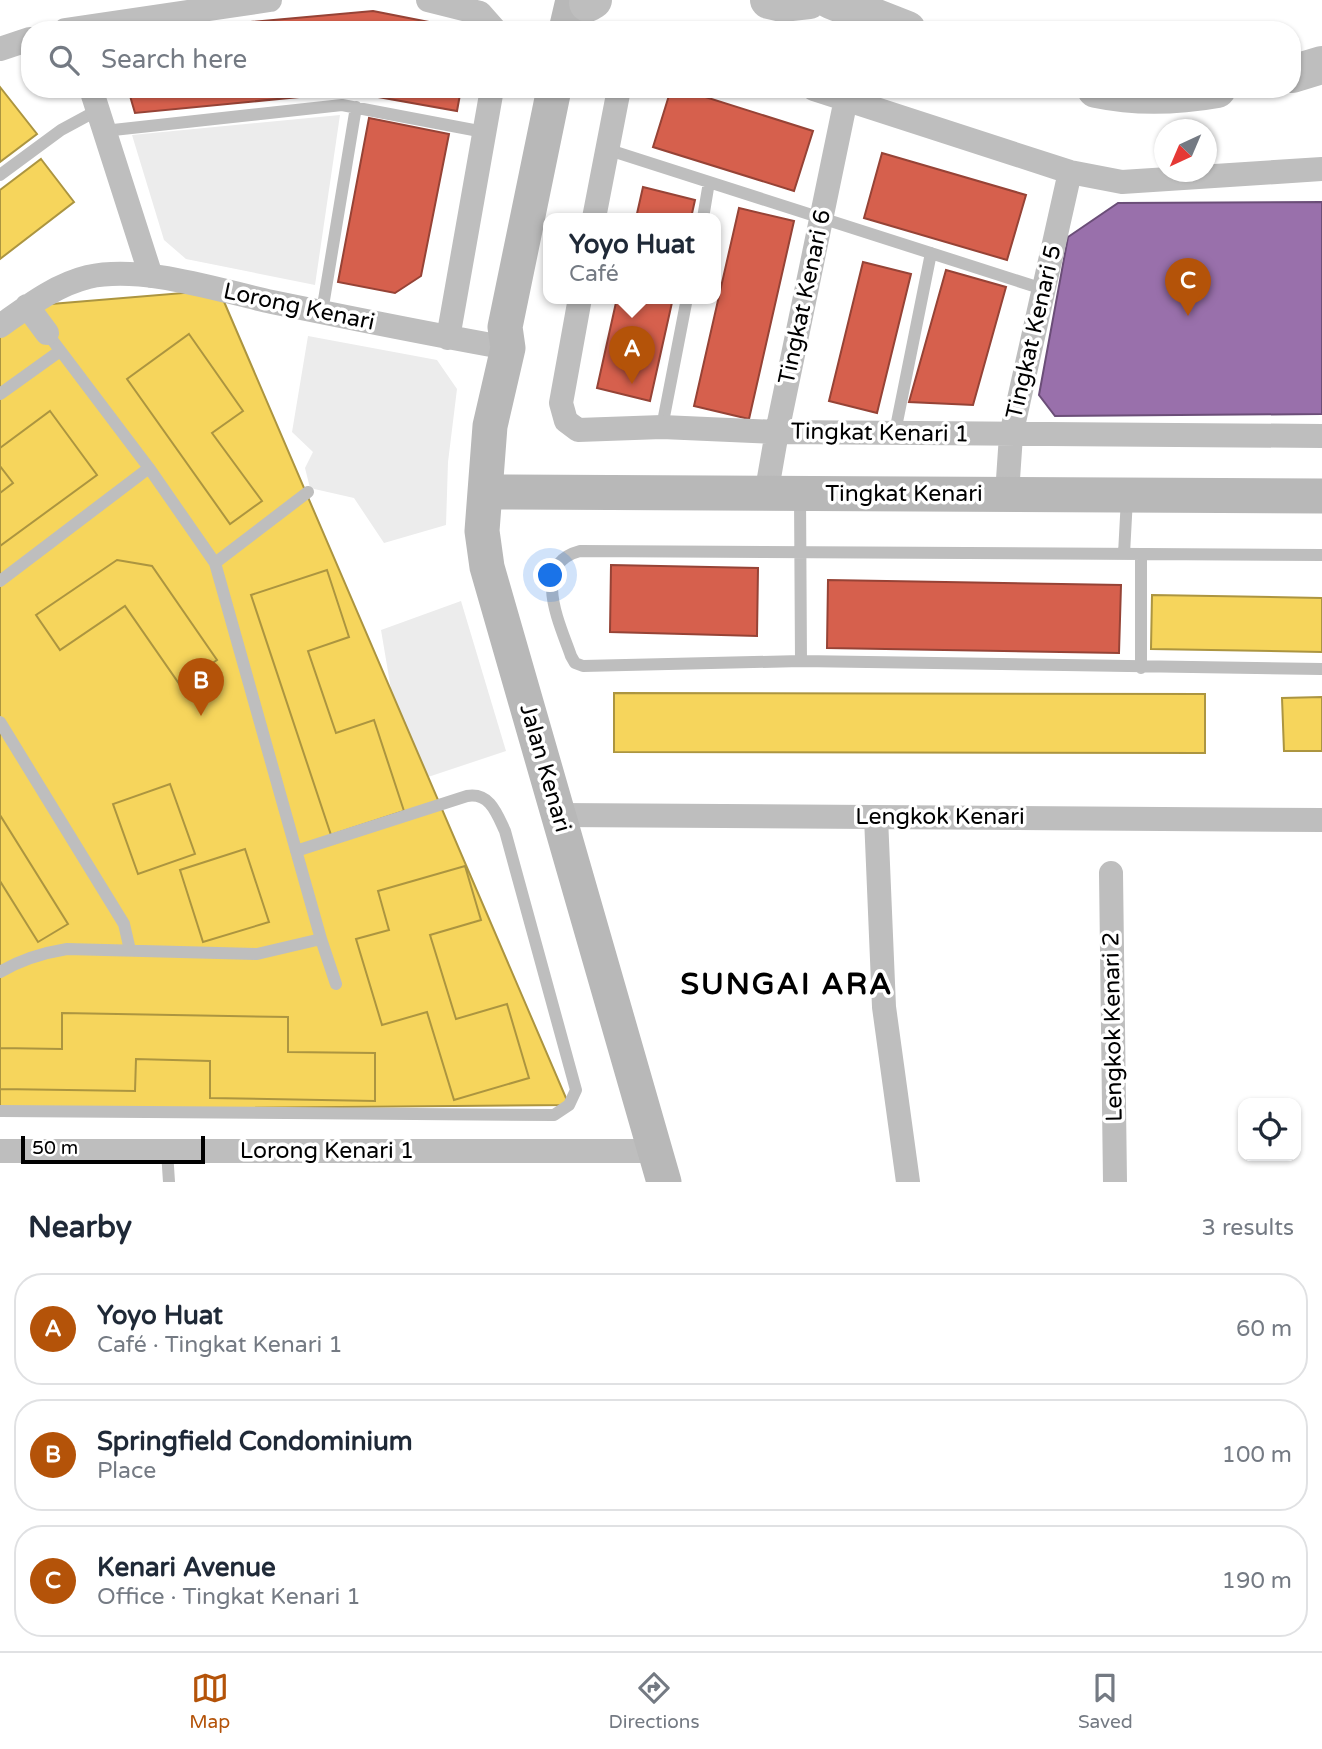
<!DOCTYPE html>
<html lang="en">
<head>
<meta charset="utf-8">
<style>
  :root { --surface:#fff; --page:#f2f2f3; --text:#1f2937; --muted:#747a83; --line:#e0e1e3; --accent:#b45309 }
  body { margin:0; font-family:"Varela Round",sans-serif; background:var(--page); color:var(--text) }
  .controls { position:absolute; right:21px; bottom:21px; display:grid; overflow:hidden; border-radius:14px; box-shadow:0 2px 5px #0004 }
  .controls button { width:63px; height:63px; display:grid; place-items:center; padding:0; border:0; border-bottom:2px solid var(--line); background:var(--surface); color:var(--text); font:35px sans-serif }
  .compass { position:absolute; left:1154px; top:119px; width:63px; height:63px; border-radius:50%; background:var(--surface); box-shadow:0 2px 5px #0004; rotate:224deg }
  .scale { position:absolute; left:21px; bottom:18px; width:184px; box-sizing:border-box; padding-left:7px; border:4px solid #000; border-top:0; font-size:19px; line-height:24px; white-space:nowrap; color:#000; -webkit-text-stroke:5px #fff; paint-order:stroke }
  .you { position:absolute; left:551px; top:576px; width:24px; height:24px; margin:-18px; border:5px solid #fff; border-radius:50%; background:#1a73e8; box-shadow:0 0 0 10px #1a73e833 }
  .badge { display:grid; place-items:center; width:46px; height:46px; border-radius:50%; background:var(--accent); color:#fff; font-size:23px; font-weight:700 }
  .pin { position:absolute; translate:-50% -58px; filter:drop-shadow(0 2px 4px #0008) }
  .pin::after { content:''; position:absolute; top:37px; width:24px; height:21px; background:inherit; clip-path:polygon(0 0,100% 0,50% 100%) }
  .popup { position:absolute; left:543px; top:213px; width:178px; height:91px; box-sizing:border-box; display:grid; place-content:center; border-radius:14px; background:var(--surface); filter:drop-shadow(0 2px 5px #0005); font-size:23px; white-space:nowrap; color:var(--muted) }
  .popup b { font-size:26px; color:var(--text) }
  .popup::after { content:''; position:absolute; left:50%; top:100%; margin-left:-14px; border:14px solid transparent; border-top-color:var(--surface) }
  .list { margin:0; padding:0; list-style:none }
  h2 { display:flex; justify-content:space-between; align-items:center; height:91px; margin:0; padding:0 28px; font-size:30px }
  h2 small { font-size:23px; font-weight:400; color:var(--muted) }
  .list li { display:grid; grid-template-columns:46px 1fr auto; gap:21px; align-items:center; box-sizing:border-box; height:112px; margin:0 14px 14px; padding:0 14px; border:2px solid var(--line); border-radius:28px }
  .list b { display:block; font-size:26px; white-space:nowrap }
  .list p { margin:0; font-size:23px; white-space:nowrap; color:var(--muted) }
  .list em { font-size:23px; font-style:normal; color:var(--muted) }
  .icon { flex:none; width:38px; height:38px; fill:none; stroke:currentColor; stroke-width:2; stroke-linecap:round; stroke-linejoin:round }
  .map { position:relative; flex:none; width:1322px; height:1182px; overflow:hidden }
  .search { position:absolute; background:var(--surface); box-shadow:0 2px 5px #0004; left:21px; right:21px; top:21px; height:77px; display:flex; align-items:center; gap:18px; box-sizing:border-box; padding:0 24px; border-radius:28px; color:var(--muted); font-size:26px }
  .sheet { height:469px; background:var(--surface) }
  nav { display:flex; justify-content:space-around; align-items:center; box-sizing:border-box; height:98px; border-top:2px solid var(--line); background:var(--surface); font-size:19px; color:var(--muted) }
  nav a { display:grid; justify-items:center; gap:4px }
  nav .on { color:var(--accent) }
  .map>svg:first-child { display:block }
  .green { fill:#ececec }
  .homes { fill:#f6d55c; stroke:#ac9540; stroke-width:2 }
  .shops { fill:#d6604d; stroke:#964336; stroke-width:2 }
  .offices { fill:#9970ab; stroke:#6b4e78; stroke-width:2 }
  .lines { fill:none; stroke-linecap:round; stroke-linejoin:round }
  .lane { stroke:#bebebe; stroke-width:12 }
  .street { stroke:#bebebe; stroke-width:24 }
  .secondary { stroke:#b8b8b8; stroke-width:35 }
  .primary { stroke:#bebebe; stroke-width:38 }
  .labels { text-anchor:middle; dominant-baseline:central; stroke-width:7; stroke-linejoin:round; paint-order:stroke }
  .street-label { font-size:23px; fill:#000; stroke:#fff }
  .district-label { font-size:30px; font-weight:bold; letter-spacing:2px; fill:#000; stroke:#fff }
</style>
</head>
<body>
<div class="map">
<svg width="1322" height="1182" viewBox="0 0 1322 1182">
  <rect width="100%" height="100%" fill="#fff"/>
  <path class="green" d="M340,115L315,285L186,259L164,240L132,135Z
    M308,336L437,360L457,389L448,462L446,525L384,543L354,498L310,488L305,468L313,452L292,432Z
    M461,601L506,751L407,784L381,630Z"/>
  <path class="homes" d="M0,87L37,134L0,162Z
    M41,159L74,202L0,259V190Z
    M219,290L569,1105L0,1110V326L27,306Z
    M189,334L243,411L212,433L262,501L230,524L127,379Z
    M50,411L97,475L0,546V493L13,483L0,466V448Z
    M117,560L152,566L217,660L180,685L125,606L60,650L36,615Z
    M327,570L349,637L308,651L336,733L374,720L404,811L331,835L251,595Z
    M1152,595L1322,598V652L1151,649Z
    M614,693L1205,694V753L614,752Z
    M1322,697V751H1284L1282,698Z
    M170,784L195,854L138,874L113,804Z
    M0,815L68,924L38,942L0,881Z
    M245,849L269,922L203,942L180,870Z
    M465,866L481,920L430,935L456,1019L507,1004L529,1078L454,1100L427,1012L382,1025L356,939L389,930L378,891Z
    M62,1013L288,1017V1052L375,1053V1101L210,1098V1061L136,1059L135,1091L0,1089V1048L62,1049Z"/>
  <path class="shops" d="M373,11L449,26L452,30H161Z
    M128,89H461L457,111L350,92L135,113Z
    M671,89H680L813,131L794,191L653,147Z
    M369,118L449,134L421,276L395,293L338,282Z
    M882,153L1026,195L1007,260L864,218Z
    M643,187L695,200L691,218H636Z
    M739,208L794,221L749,419L694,406Z
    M863,262L911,274L877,413L829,401Z
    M946,270L1006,287L973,405L909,402Z
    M617,298H673L650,401L597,388Z
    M611,565L758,568L757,636L610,632Z
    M828,580L1121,585L1119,653L827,648Z"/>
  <path class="offices" d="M1322,202V414L1055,416L1039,395L1068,237L1118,203Z"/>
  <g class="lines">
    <path class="lane" d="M104,131L342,105L484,132
      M606,149L1043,289
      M0,175L61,130L98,110
      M703,218L709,182
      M322,312L356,107
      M47,333L149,468L215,563L321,939L336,984
      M0,394L60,351
      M662,427L687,298
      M895,432L931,253
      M800,495L801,661
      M1124,554L1127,498
      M1322,555L580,551C530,564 560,624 571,656L575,663L583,666L801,661L1322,669
      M215,563L308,492
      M0,581L149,468
      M1141,668V554
      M0,722L124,924L130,950
      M0,972C22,959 42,953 67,949L257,954L321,939
      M0,1111L554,1115L569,1105L576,1090L505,831C497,814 490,792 467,796L296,851
      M167,1151L169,1182"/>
    <path class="street" d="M428,0L480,13L495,30
      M65,30L270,0
      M0,49L30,39
      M91,89L151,276
      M814,89L1070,172L1122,182L1322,169
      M594,218L619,89
      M580,298L561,403L566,421L578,430L662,427L777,432L1322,436
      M27,306L47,333
      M0,326C27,307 55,285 88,277C143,265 217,290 272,302C350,318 429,334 508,348
      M448,338L492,89
      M1007,494L1011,435L1070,172
      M766,495L777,432L846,99
      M558,815L1322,820
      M876,817L884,1007L908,1182
      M1111,873L1115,1182
      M0,1151H654"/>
    <path class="secondary" d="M566,30L573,0
      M554,89L505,327L508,348L490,426L482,531L487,567L664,1182
      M486,492L1322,496"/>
    <path class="primary" d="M769,0L782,3L809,0
      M831,0L907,30
      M588,3L593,0
      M1292,74L1322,65
      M1096,89C1134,97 1178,96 1217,89"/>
  </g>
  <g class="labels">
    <g class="street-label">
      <text transform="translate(805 297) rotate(-78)">Tingkat Kenari 6</text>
      <text transform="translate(299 307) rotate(12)">Lorong Kenari</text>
      <text transform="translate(1034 332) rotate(-77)">Tingkat Kenari 5</text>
      <text transform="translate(880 433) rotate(1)">Tingkat Kenari 1</text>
      <text x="904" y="494">Tingkat Kenari</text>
      <text transform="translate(545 768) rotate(74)">Jalan Kenari</text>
      <text x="940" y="817">Lengkok Kenari</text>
      <text transform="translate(1113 1027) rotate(-91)">Lengkok Kenari 2</text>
      <text x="327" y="1151">Lorong Kenari 1</text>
    </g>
    <g class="district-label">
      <text x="787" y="984">SUNGAI ARA</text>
    </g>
  </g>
</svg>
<div class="controls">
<button><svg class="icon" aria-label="locate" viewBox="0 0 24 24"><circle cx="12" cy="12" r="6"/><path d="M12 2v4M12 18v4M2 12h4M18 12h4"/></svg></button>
</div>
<svg class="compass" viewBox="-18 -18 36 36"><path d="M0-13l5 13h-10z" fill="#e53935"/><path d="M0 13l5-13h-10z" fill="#747a83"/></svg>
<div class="scale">50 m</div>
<div class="you"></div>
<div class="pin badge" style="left:632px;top:384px">A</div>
<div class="popup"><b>Yoyo Huat</b>Café</div>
<div class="pin badge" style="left:201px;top:716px">B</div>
<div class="pin badge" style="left:1188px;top:316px">C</div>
<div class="search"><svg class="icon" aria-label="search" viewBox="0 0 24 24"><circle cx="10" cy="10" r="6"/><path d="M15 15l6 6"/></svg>Search here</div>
</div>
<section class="sheet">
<h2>Nearby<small>3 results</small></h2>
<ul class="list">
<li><span class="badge">A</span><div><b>Yoyo Huat</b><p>Café · Tingkat Kenari 1</p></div><em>60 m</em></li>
<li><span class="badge">B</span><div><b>Springfield Condominium</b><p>Place</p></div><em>100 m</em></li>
<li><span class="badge">C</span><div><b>Kenari Avenue</b><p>Office · Tingkat Kenari 1</p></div><em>190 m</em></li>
</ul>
</section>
<nav>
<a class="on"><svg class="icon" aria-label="map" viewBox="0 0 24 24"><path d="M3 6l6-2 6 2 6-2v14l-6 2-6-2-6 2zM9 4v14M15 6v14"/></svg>Map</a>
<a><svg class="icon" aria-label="directions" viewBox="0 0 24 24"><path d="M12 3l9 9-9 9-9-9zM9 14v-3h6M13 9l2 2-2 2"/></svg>Directions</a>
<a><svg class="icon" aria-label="saved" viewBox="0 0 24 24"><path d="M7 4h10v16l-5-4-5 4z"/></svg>Saved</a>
</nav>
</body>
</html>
